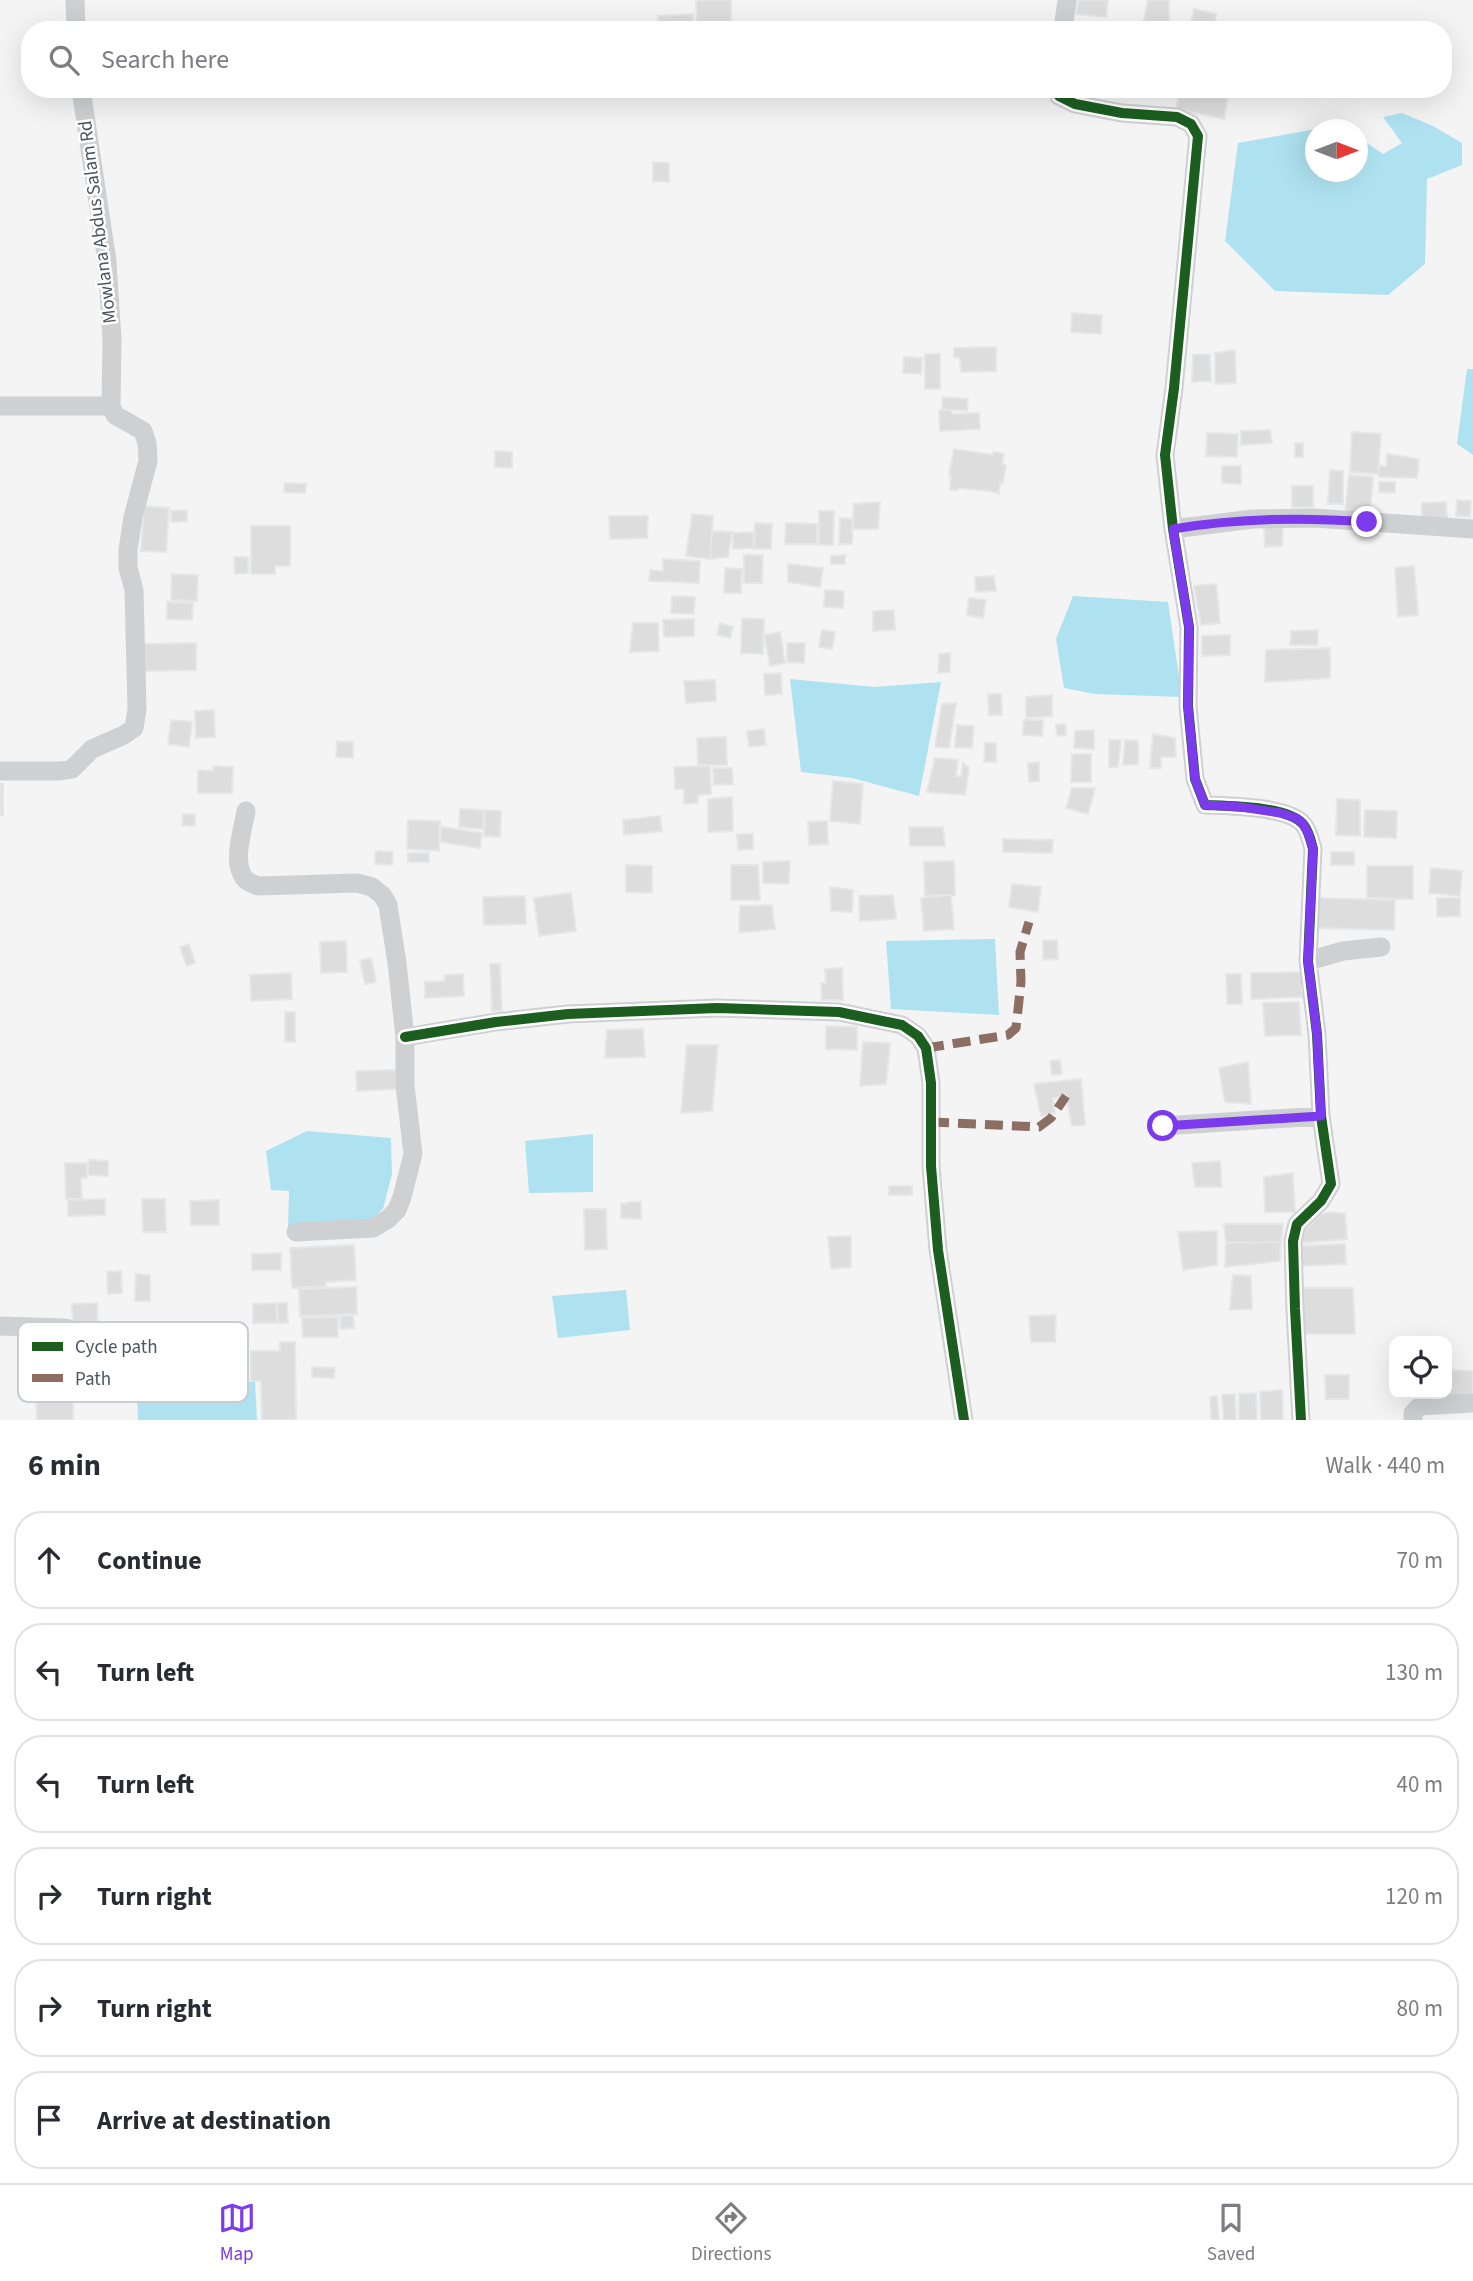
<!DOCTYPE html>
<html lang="en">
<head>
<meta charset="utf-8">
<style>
  :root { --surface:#fff; --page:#f2f2f3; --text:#2b2b33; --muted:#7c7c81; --line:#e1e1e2; --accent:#7c3aed }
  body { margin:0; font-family:"Source Sans 3",sans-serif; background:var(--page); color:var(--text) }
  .controls { position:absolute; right:21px; bottom:21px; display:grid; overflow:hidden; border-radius:14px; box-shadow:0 7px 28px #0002 }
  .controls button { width:63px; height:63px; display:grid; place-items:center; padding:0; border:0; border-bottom:2px solid var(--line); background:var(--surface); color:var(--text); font:35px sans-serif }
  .compass { position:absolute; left:1305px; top:119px; width:63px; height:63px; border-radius:50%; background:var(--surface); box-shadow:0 7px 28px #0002; rotate:90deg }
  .stop { position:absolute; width:21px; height:21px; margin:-16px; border:5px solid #7c3aed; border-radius:50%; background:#fff }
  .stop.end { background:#7c3aed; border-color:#fff; box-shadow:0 2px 7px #0008 }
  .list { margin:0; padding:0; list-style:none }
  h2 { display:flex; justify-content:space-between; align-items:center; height:91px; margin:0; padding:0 28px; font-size:30px }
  h2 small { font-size:23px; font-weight:400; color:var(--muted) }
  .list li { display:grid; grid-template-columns:46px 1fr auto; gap:21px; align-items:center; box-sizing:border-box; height:98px; margin:0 14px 14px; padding:0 14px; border:2px solid var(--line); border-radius:28px }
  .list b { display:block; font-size:26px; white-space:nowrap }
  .list em { font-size:23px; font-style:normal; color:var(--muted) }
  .icon { flex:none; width:38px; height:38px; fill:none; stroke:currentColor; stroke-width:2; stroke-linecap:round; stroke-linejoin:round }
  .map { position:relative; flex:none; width:1473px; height:1420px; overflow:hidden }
  .search { position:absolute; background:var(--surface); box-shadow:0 7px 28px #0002; left:21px; right:21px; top:21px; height:77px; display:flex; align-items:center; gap:18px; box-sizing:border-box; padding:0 24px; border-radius:28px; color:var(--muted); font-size:26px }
  .sheet { height:763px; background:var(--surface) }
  nav { display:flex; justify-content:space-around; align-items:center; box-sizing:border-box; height:98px; border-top:2px solid var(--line); background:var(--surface); font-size:19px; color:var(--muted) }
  nav a { display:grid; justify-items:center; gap:4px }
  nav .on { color:var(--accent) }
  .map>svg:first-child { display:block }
  .water { fill:#aee2f0 }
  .building { fill:#ddddde; stroke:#e5e6e7; stroke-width:2 }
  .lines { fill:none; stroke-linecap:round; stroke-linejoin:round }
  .minor { stroke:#ced0d2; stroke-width:19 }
  .quiet { stroke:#8d6e63; stroke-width:9; stroke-dasharray:18 9; stroke-linecap:butt }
  .cycleway-casing { stroke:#fff; stroke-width:15 }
  .cycleway { stroke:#1b5e20; stroke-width:10 }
  .route { stroke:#7c3aed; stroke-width:9 }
  .labels { text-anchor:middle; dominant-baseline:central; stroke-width:5; stroke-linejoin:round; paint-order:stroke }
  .street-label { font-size:19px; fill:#4a5661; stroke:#fff }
  .key { fill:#fff; stroke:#c9ccd0; stroke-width:2 }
  .key-label { font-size:19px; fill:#4a5661 }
</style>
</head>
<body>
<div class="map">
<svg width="1473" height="1420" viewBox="0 0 1473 1420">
  <rect width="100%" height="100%" fill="#f4f4f4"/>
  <path class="water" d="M1402,113L1433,126L1462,143V165L1427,179L1425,264L1388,295L1275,291L1225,241L1238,143L1339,125L1346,129L1316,130V172H1358V137L1383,154L1402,143L1383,117Z
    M1467,369H1473V455L1457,444Z
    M1073,596L1168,602L1182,697L1095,694L1064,688L1056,639Z
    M790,679L874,687L941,682L919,796L852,778L801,772Z
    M995,939L999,1015L891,1009L886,941Z
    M307,1131L391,1138L392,1174L383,1209L368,1223L288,1228L289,1191L271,1190L266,1151Z
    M593,1134V1192L529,1193L525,1141Z
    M626,1290L630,1330L558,1338L552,1296Z
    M226,1352L244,1362V1383L255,1381L257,1420H138L136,1380C168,1351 186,1353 226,1352Z"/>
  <path class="building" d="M696,0H731V29L697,30Z
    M1078,0H1108L1106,17L1076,14Z
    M1148,0H1169V24H1143Z
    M1194,9L1216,14L1214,30L1190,27Z
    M693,14L694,30H659L658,16Z
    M1180,89H1229L1224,119L1176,109Z
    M653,162L669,163V182L653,181Z
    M1072,313L1102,315L1101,334L1071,332Z
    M996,347V371L961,372L960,358L954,357V348Z
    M1235,350L1236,383L1215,384V353Z
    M925,354H940V389H925Z
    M1210,354L1211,381L1192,382L1193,355Z
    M904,357L922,358L921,374L903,373Z
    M943,397L968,399L967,411L942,409Z
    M939,410H952V414L979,413L980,429L940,431Z
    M1270,430L1272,443L1241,445V431Z
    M1352,432L1381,434L1378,474L1350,472Z
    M1207,433L1238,434L1237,457L1206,456Z
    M1295,443H1303V457H1295Z
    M954,449L993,455L994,452L1004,454L1002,464L1006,465L1003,483H1000L999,494L990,491L958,488L957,490H950L951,475H949Z
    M495,451L512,452V468L495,467Z
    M1387,454L1419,459L1417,478L1379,477L1378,466H1386Z
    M1222,466H1241V484L1222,483Z
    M1330,470L1343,471V504H1328Z
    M1349,475L1373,477L1370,513H1345Z
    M1379,482H1395V493L1379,492Z
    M285,483L306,484L305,493L284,492Z
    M1292,486H1313V507H1292Z
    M1457,500L1471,501L1470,517L1456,516Z
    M880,502L878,529H852L854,504Z
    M1446,502L1447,518L1422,519V503Z
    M144,506L169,508L166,552L141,551Z
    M187,510V521L171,522V511Z
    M819,511H834L833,545H819Z
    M692,514L713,516L710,559L686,556Z
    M609,516H648L647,538L610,539Z
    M840,518L853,519L852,544H839Z
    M755,523L772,524L771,549H754Z
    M786,523L817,524V544H785Z
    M1264,525H1283L1282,546L1265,547Z
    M251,526H290V566H275V574H251Z
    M712,531L732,532L728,557L710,559Z
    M753,532L754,548L733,549V533Z
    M744,555H763L762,583H744Z
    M845,555V564H831V556Z
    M234,557H248V573L235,574Z
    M663,559L700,561L699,583L649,581L650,570L663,571Z
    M788,564L823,568L820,587L788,582Z
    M1414,566L1418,615L1398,617L1395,568Z
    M725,568L742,569L741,593H724Z
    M172,574L198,575L197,601L171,600Z
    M994,576L996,591L976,592L975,577Z
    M1216,584L1220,623L1201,625L1194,586Z
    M825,590L844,591L843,608L824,607Z
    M672,596L695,597L694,614L671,613Z
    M969,598L986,600L983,618L967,615Z
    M167,602L193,603L192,620L167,619Z
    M894,610L895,630L873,631V611Z
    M742,618L764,619L763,654L741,653Z
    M694,619V636L664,637L663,620Z
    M633,623H658L659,651L630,652Z
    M720,623L733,627L730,638L717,635Z
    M822,630L835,632L832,649L819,647Z
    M1318,630L1317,645H1290L1291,631Z
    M780,632L785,663L770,666L764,635Z
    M1230,635V655L1202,656V636Z
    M196,643V670L145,671L144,644Z
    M787,643H805L804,663L787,662Z
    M1330,648V678L1265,682L1266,650Z
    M950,653V672L938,673L939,654Z
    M781,673L782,694L765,695L764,674Z
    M715,680L716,701L686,703L684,681Z
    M988,694H1001L1002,715H989Z
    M1052,695V716L1026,718V697Z
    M956,703L949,748L935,747L942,704Z
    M214,710L215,737L196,738L195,711Z
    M171,720L192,722L189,747L168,744Z
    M1024,720H1043L1042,736L1023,735Z
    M1065,724L1066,735L1057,736L1056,725Z
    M957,725L974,726L972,748L955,747Z
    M764,729L766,745L749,747L747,731Z
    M1094,730V749L1074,748L1075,731Z
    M1153,734L1175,738L1176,757H1161V768H1150Z
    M726,737L727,765H698L697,738Z
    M1109,740H1121L1118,767H1109Z
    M1125,740L1138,741V764L1123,765Z
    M337,741L353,742V758L336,757Z
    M985,743H996V762H984Z
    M1072,754H1091V782H1071Z
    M935,758L958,760L956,776H961L963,763L969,768L965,795L927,792Z
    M1039,762V781L1029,782L1028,763Z
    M213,766L233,767L232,793H198V770L213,771Z
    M710,766L711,794L698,795V803L684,804V789H675L674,767Z
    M713,768H732L733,784L714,785Z
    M833,781L863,784L860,824L830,821Z
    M0,784H3V815H0Z
    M1072,788H1095L1088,814L1066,808Z
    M732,797L733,831L708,832V799Z
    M1337,799L1360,800V836L1336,835Z
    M460,809L484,810L483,829L459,827Z
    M485,810L501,811L500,837L484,836Z
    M1365,810L1397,811L1396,838L1364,837Z
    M183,814L195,815V826L182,825Z
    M660,816L662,831L624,835L623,820Z
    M408,820L440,821L439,851L407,849Z
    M827,821L828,844L809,845L808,822Z
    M442,827L482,833L480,848L440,842Z
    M909,827H943L945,846H910Z
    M737,834H753V849L738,850Z
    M1003,839L1053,840L1052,853L1003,852Z
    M376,851L393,852L392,865L375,864Z
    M1331,852H1354V865H1331Z
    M408,853H429V862H408Z
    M790,861L789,884L763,883V862Z
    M954,861L955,895L925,896L924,862Z
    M626,865L652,866V893L626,892Z
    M731,865H758L760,900H731Z
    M1367,866H1413V899L1367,898Z
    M1431,868L1462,871L1460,896L1429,893Z
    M1012,884L1041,887L1038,912L1009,907Z
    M830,887L853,890L852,912L831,911Z
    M571,893L576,931L539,936L534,898Z
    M893,895L896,919L860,921L859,896Z
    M951,895L954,929L924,931L921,898Z
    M525,896L526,924L484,925L483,897Z
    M1315,898L1395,900L1394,930L1315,928Z
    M1437,898H1460V916L1437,917Z
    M772,905L775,929L739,933L740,906Z
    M1057,940L1058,959L1043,960V941Z
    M346,941L347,972L321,973L320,942Z
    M189,944L195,963L187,966L180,947Z
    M371,958L376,982L365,984L360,960Z
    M490,964H500L502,1011H492Z
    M842,968L843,1000H822L821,983H826L825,969Z
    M1302,972V997L1251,999V973Z
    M291,973L292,999L251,1001L250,975Z
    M463,974L464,996L425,998V982L445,981L444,975Z
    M1226,974H1241L1242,1004H1227Z
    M1299,1002L1301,1035L1265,1036L1263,1003Z
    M285,1012H295V1042H285Z
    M826,1026L857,1027V1050L826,1049Z
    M643,1029L645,1057L605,1058L607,1030Z
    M863,1042L890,1043L886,1084L860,1086Z
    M687,1045H718L712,1111L681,1113Z
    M1060,1060L1062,1074L1052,1075L1050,1061Z
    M1248,1062L1251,1104L1225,1102L1219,1068Z
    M396,1070V1089L357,1091L356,1071Z
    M1081,1079L1085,1125L1072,1126L1066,1096L1053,1098L1055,1113L1041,1116L1034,1084Z
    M89,1160L108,1161V1176L88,1175Z
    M1220,1161L1222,1187H1195L1192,1163Z
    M65,1163H87V1178H81L82,1199H66Z
    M1293,1173L1295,1212H1265L1264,1177Z
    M889,1186H912V1195H889Z
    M105,1199V1215L68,1216V1200Z
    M142,1199H165L166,1232H143Z
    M219,1200V1225H191L190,1201Z
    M627,1202H641V1219L621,1218V1203L627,1204Z
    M584,1209H606L607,1249L585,1250Z
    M1331,1212L1345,1214L1347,1239L1298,1243L1305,1230L1320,1215Z
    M1224,1224H1283L1281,1242L1226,1243Z
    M1217,1231V1265L1183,1270L1178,1232Z
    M851,1236V1267L831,1269L828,1237Z
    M1281,1242L1280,1261L1225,1267L1226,1243Z
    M1345,1244L1346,1264L1300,1266L1299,1246Z
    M354,1245L356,1280L326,1282V1286L292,1288L290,1248Z
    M281,1253V1270H252V1254Z
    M121,1271L122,1293L108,1294L107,1272Z
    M136,1274L150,1275V1301H135Z
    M1233,1275L1251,1276L1252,1309L1230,1310Z
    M356,1287L357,1314L300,1316L299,1289Z
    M1302,1288H1353L1355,1334H1304Z
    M97,1303L98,1326H73L72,1304Z
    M276,1303L277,1323H253V1304Z
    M277,1303H287L288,1323H278Z
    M1056,1315L1055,1342H1031L1029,1316Z
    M340,1316H353L354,1328L341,1329Z
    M338,1317V1337H303L302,1318Z
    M280,1342H295L296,1420H262L261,1381H251V1351H280Z
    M312,1367L335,1368L334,1378L312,1377Z
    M1447,1370L1473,1371V1401L1445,1400V1394H1447Z
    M1325,1375H1349V1399H1326Z
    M1282,1390L1283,1420H1261L1260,1392Z
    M1256,1393L1257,1420H1239V1394Z
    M1235,1394L1236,1420H1224L1222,1395Z
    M1217,1396L1219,1420H1211L1210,1397Z
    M36,1402H73V1420H37Z"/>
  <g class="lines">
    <path class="minor" d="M75,0L76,30
      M1063,30L1067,0
      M1059,89V96L1075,104L1122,113L1177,117L1191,124L1198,136L1174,388L1165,455L1173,529L1189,627L1188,706L1195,779L1205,805C1228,806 1288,806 1303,824C1309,831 1311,841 1313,849L1308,961L1317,1034L1321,1116L1331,1184L1321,1201L1297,1224L1293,1241L1295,1309L1301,1420
      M0,406H111
      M1173,529L1253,519L1314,518L1473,529
      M0,771H60L72,769L92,749L124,735L134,728L137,709L134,590L128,568V550L133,517L148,461L147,443L143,431L115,415L111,406L112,339L107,261L81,89
      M246,811C243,830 232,861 244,878C247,882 253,884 258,886L357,883L372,887L382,895L388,905L397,963L405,1037V1085L413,1154L402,1197L397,1210L388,1219L373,1228L296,1232
      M1308,961L1343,951L1381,947
      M405,1037L496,1022L568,1014L717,1008L839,1012L902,1025L918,1036L926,1048L931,1083V1166L938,1250L964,1420
      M1163,1126L1321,1116
      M0,1326L65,1328L101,1337H160
      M1413,1420V1413L1420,1406L1473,1403"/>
    <path class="quiet" d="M926,1048L1008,1035L1016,1028L1021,982L1020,952L1029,922
      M931,1122L1039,1127L1051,1118L1066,1096"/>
    <defs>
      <path id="cycleway" d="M1059,89V96L1075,104L1122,113L1177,117L1191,124L1198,136L1174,388L1165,455L1173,529L1189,627L1188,706L1195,779L1205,805C1228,806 1288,806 1303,824C1309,831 1311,841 1313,849L1308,961L1317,1034L1321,1116L1331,1184L1321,1201L1297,1224L1293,1241L1295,1309L1301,1420
        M405,1037L496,1022L568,1014L717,1008L839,1012L902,1025L918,1036L926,1048L931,1083V1166L938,1250L964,1420"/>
    </defs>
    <use href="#cycleway" class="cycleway-casing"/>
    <use href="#cycleway" class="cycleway"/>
  </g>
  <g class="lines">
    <path class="route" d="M1163,1126L1321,1116L1317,1034L1308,961L1313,849L1308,833L1303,824L1296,818L1280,813L1241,807L1205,805L1195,779L1188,706L1189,627L1173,529C1238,518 1302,517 1367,522"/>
  </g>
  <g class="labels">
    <g class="street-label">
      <text transform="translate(98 222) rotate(-97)">Mowlana Abdus Salam Rd</text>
    </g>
  </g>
  <rect x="18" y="1322" width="230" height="80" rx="10" class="key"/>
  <rect x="32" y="1342" width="31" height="9" fill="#1b5e20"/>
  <rect x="32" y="1374" width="31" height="8" fill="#8d6e63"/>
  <g class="key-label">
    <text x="75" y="1353">Cycle path</text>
    <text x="75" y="1385">Path</text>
  </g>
</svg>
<div class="controls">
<button><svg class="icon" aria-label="locate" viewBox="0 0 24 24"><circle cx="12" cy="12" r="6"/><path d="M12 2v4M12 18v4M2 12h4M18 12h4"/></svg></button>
</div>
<svg class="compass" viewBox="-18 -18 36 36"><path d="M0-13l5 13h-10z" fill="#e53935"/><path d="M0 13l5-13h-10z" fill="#7c7c81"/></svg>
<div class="stop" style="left:1163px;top:1126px"></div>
<div class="stop end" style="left:1367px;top:522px"></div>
<div class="search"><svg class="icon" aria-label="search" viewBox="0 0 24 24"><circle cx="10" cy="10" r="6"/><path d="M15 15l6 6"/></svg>Search here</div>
</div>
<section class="sheet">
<h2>6 min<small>Walk · 440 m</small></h2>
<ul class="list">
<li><svg class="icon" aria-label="ahead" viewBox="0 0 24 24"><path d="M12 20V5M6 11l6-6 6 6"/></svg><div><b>Continue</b></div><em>70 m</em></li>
<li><svg class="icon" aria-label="left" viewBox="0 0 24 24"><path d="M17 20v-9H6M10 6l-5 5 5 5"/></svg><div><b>Turn left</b></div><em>130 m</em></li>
<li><svg class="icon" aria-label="left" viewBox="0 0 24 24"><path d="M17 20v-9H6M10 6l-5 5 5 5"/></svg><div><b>Turn left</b></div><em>40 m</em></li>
<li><svg class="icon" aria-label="right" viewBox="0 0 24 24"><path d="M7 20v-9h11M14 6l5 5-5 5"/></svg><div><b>Turn right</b></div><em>120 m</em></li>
<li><svg class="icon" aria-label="right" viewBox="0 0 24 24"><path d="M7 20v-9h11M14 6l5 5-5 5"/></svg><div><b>Turn right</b></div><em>80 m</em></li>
<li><svg class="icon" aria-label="arrive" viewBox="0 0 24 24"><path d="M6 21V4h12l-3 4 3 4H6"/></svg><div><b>Arrive at destination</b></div></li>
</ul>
</section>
<nav>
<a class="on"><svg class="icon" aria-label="map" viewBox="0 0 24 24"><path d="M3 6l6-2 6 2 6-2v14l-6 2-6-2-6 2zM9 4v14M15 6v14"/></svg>Map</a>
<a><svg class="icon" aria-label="directions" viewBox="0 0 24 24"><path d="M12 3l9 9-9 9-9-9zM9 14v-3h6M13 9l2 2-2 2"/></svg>Directions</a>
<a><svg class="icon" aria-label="saved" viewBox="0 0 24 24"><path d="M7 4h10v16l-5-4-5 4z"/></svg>Saved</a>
</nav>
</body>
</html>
